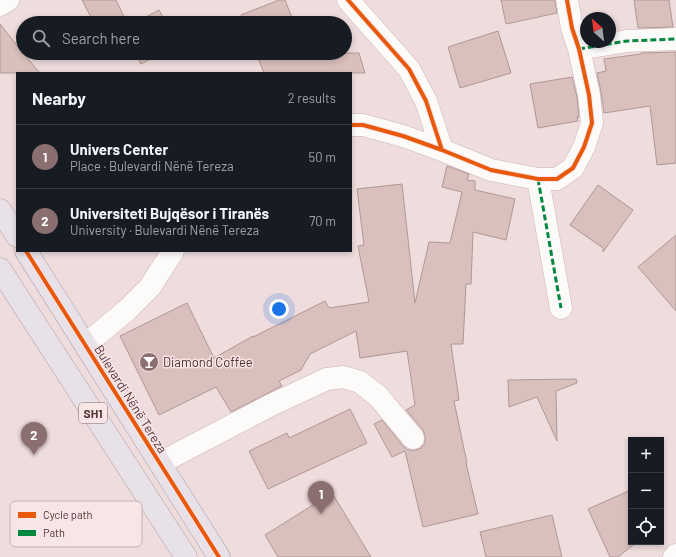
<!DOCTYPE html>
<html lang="en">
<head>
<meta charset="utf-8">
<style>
  :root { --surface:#171b24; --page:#242831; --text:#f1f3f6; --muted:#9ea1a6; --line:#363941; --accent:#8a6e70 }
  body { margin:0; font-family:Barlow,sans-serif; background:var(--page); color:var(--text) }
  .controls { position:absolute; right:12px; bottom:12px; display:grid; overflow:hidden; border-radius:0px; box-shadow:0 2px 6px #0003 }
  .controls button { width:36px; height:36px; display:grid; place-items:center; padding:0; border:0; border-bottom:1px solid var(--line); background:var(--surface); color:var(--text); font:20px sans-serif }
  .compass { position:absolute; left:580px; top:12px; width:36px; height:36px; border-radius:50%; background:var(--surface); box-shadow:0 2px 6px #0003; rotate:332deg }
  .you { position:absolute; left:279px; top:309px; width:14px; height:14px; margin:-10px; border:3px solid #fff; border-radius:50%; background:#1a73e8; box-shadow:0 0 0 6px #1a73e833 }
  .badge { display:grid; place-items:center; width:26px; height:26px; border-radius:50%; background:var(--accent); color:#fff; font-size:13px; font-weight:700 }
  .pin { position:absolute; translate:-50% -33px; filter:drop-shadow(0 1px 2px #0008) }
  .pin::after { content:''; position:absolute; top:21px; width:14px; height:12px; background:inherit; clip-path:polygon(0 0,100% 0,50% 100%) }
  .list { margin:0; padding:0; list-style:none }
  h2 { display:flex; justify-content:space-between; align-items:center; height:52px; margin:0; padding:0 16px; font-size:17px }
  h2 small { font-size:13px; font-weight:400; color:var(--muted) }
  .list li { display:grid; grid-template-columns:26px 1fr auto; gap:12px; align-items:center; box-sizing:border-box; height:64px; padding:0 16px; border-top:1px solid var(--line) }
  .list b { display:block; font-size:15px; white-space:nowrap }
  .list p { margin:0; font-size:13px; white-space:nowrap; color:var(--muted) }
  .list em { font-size:13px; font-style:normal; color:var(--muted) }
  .icon { flex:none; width:22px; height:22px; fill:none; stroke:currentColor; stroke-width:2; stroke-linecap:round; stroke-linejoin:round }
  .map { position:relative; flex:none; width:676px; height:557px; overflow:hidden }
  .search { position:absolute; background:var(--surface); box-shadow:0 2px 6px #0003; left:16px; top:16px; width:336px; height:44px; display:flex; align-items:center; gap:10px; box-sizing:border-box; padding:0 14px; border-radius:22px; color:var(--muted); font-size:15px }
  .panel { position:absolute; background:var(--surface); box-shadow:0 2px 6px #0003; left:16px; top:72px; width:336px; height:180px; border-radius:0px }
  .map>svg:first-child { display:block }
  .building { fill:#dac0bd; stroke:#ae9896 }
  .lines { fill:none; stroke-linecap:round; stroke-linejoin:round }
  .minor-casing { stroke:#ccb4b6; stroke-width:23 }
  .major-casing { stroke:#b09fa9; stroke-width:23 }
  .minor { stroke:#fdfafa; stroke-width:22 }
  .major { stroke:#e8e2e8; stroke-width:22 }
  .quiet { stroke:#00873e; stroke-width:3; stroke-dasharray:6 3; stroke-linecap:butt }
  .cycleway-casing { stroke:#f8e6e7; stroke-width:6 }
  .cycleway { stroke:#e8590c; stroke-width:4 }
  .labels { text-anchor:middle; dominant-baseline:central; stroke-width:3; stroke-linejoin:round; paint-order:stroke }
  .shield { fill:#f8e6e7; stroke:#84686a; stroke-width:1 }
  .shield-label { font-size:12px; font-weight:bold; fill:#533235 }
  .poi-label { font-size:13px; fill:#533235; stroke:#f8e6e7; text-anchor:start }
  .street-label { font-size:13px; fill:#533235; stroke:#f8e6e7 }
  .key { fill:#f8e6e7; stroke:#c6b0b2; stroke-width:1 }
  .key-label { font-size:11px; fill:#533235 }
</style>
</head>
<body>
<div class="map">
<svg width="676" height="557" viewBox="0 0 676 557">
  <rect width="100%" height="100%" fill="#efdcdd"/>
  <path class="building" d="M82,0H116L127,23H94Z
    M279,0H285L294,23H244L241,15Z
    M501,0H555L557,13L506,24Z
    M634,0H669L673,27L638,28Z
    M159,10L166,23H135Z
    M0,24L23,53L40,73H0Z
    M498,31L511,73L460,88L448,47Z
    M676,52V163L657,165L650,106L604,113L601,92L597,73L606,71L604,59L641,54V53Z
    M135,53H162L141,64Z
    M256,53H359L365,73H264Z
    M572,77L577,97L579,117H577L578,121L538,128L530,84Z
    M447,166L469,174L467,180L475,181V190L515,199L506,240L473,232L471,284H466L463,344H451L459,400L454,401L467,463H466L478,514L423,527L405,451L392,457L374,424L382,420L403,446L408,450H416L421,448L425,443V436L423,430L406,410L415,405L407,351L360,358L356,331L310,354L301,370L279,381L282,386L231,412L216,387L159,415L120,336L187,303L214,358L253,336V337L325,301L329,308L369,302L358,246L364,245L357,189L402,184L415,303L429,242L450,243L462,192L442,187Z
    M598,185L633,210L603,252V248L570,225Z
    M676,235V311L638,267Z
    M576,379L577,383L556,391L557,441L537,397L509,407L508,380Z
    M350,409L367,443L268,489L249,451L287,433L289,438Z
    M631,490V542H637L618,557H610L588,509Z
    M332,493L371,557H278L265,535Z
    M552,515L562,557H486L480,532Z"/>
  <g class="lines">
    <defs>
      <path id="minor" d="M348,0L409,69L426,101L442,150
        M0,5L8,0
        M579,49L627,41L676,39
        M351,125H363L403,136L442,150L491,170L538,179H557L573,168L584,147L592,123L589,95L579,49L572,28L567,0
        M538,179L561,308
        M87,347L97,335L127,310L150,287L173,251
        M160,463L273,404L327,379L344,377L360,382L378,396L413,438
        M674,557L676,555"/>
      <path id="major" d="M0,210L17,236
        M26,251L219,557
        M0,269L186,557"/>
    </defs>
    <use href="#minor" class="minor-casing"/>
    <use href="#major" class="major-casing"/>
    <use href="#minor" class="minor"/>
    <use href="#major" class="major"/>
    <path class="quiet" d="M579,49L627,41L676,39
      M538,179L561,308"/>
    <defs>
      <path id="cycleway" d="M348,0L409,69L426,101L442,150
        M351,125H363L403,136L442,150L491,170L538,179H557L573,168L584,147L592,123L589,95L579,49L572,28L567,0
        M26,251L219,557"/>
    </defs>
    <use href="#cycleway" class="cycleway-casing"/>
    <use href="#cycleway" class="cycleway"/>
  </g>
  <defs>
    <symbol id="bar-disc" viewBox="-11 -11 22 22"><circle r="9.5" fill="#8a6e70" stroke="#f8e6e7"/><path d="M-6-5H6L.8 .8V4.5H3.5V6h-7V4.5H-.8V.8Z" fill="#fff"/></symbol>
  </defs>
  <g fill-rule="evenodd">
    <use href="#bar-disc" x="138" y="351" width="22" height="22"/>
  </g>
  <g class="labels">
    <rect class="shield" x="79" y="403" width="28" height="20" rx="3"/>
    <g class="shield-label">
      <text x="93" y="413">SH1</text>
    </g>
    <g class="poi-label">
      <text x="163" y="362">Diamond Coffee</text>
    </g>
    <g class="street-label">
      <text transform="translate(131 399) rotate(58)">Bulevardi Nënë Tereza</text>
    </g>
  </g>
  <rect x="10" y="501" width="132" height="46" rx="6" class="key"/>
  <rect x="18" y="512" width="18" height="6" fill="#e8590c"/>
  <rect x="18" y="530" width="18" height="6" fill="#00873e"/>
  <g class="key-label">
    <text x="43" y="519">Cycle path</text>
    <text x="43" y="537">Path</text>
  </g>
</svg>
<div class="controls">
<button>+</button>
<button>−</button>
<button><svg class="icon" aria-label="locate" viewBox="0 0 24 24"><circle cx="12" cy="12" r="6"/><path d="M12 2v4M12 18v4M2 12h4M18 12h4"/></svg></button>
</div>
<svg class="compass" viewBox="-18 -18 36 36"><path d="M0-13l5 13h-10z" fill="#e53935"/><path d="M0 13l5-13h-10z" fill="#9ea1a6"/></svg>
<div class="you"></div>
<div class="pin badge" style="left:321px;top:514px">1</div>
<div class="pin badge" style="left:34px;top:455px">2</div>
<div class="search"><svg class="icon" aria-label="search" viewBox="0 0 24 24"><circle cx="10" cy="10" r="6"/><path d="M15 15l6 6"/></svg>Search here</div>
<section class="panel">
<h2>Nearby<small>2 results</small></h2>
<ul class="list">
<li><span class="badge">1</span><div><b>Univers Center</b><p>Place · Bulevardi Nënë Tereza</p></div><em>50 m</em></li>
<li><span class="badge">2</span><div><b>Universiteti Bujqësor i Tiranës</b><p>University · Bulevardi Nënë Tereza</p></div><em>70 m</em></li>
</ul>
</section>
</div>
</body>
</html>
